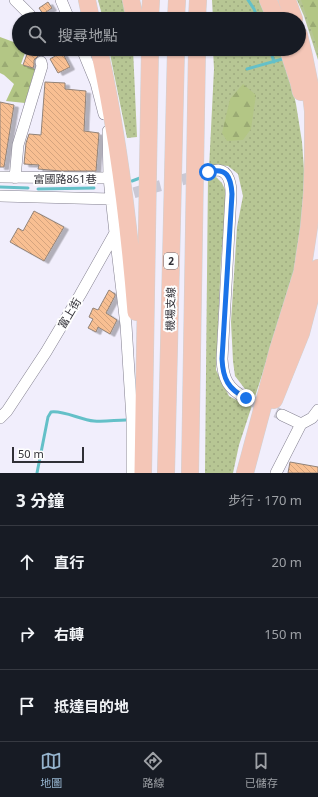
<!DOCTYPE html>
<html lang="zh-TW">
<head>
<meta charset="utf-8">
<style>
  :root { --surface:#171b24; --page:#20242c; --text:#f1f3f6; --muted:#9ea1a6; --line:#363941; --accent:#95b3cd }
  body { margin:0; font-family:"Noto Sans","Noto Sans TC",sans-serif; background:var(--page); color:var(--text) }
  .scale { position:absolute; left:12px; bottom:10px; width:72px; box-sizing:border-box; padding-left:4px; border:2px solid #302f36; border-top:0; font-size:11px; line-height:14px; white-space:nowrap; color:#302f36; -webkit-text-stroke:3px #fefefe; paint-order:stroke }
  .stop { position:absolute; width:12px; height:12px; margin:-9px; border:3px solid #1a73e8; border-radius:50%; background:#fff }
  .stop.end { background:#1a73e8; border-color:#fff; box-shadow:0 1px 4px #0008 }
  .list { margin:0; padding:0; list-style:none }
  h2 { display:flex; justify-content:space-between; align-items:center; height:52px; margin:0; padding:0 16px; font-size:17px }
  h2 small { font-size:13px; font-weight:400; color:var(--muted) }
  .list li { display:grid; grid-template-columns:26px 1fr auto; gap:12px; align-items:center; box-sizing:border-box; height:72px; padding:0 16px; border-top:1px solid var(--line) }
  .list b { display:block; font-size:15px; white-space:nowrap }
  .list em { font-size:13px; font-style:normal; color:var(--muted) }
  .icon { flex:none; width:22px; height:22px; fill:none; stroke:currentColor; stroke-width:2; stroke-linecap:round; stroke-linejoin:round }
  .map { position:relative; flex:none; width:318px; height:473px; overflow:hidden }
  .search { position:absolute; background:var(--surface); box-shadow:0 1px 3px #0004; left:12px; right:12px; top:12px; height:44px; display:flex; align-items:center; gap:10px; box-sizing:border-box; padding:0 14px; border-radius:22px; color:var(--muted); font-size:15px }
  .sheet { height:268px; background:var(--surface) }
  nav { display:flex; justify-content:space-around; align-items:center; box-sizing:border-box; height:56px; border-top:1px solid var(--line); background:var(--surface); font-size:11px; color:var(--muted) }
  nav a { display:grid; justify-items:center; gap:2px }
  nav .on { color:var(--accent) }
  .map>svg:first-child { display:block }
  .grass { fill:url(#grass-dots) }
  .forest { fill:url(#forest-firs) }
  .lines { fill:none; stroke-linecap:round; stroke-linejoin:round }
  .stream { stroke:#64c0c8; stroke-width:3 }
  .building { fill:url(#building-back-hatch); stroke:#928378; filter:url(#shadow) }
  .minor-tunnel { stroke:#cac8d4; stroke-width:11; stroke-dasharray:11 5.5; stroke-linecap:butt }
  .minor-casing { stroke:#848190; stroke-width:12 }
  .highway-casing { stroke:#d1d1d3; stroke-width:18 }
  .minor { stroke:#fff; stroke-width:11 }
  .highway { stroke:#f4c6b7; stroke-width:17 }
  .route { stroke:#1a73e8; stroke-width:5 }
  .labels { text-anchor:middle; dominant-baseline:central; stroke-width:4; stroke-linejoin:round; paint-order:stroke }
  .shield { fill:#fefefe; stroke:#6e6d72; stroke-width:1 }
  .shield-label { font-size:10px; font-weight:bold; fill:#302f36 }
  .street-label { font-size:11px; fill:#302f36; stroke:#fefefe }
</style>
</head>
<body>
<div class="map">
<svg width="318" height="473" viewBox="0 0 318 473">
  <defs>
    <pattern id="grass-dots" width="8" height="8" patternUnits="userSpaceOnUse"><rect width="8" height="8" fill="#b7c694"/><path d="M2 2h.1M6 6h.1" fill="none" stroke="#9eaa80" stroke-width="1.8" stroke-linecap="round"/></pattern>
    <pattern id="forest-firs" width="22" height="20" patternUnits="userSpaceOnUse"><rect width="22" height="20" fill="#b3c685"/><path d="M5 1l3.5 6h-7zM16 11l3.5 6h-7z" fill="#9aaa73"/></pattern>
    <pattern id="building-back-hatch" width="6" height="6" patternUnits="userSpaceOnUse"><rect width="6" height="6" fill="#f8bf92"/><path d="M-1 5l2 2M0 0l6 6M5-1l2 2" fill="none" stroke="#d5a47e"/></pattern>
    <filter id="shadow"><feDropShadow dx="4.5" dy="2.5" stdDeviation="0" flood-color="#0004"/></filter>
  </defs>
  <rect width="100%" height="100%" fill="#f1eefc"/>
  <path class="grass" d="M98,0H123L128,19H103Z
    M212,0H262L270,19H213Z
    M297,0H318V60L304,16Z
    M109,49H133L137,137L127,138Z
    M213,49H282L286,60L296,104L302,142L305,184L302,230L290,290L239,445L233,473H205L208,176L214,175L222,183L227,194L221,260L216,370L229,396L242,403L247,404L248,395L245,389L235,376L233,361L231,322L237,227L243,196L238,174L228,166L217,165L209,169L214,69Z"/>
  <path class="forest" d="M301,0H318V49Z
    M0,37L19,44V49H25V53L21,64L35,69L25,103L6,101L14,84L4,75L0,73Z
    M243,84L256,95L251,129L243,140L227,141L222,133L230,99Z"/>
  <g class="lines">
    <path class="stream" d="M248,0L254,9L258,19
      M270,49L274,62
      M247,69L286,58
      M132,181L140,178
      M0,187L28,188
      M38,189L94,188
      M37,473L48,417L51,412C63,410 81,420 94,421C105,422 116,420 126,420"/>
  </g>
  <path class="building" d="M48,2L52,8L43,14L39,8Z
    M30,49H40L38,56L34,60V65L33,68L23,65L27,54H28Z
    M62,52L70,67L58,73L50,59Z
    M45,82L65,83V89L86,91L84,131L99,133L96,171H61L38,169L39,165L24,164L26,143L29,134L41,135Z
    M0,102L14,105L4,167H0Z
    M34,211L64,227L44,261L10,242L18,228L23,231Z
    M109,290L115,294V296L106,313L117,320L110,334L98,327L96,332L88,328L93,319L89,317L93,308L98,310Z
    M290,462L318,467V473H288Z"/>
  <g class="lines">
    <path class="minor-tunnel" d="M118,197L200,175
      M246,398L282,415"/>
    <defs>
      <path id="minor" d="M15,0L30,15L32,19
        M61,0L69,19
        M82,49L96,83L104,114
        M108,131L109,178
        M208,172C212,171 215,170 218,170C229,171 231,185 231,194L222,359C223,379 228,389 246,398
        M0,177L109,178L115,233L80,295L46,352L7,411L0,418
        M15,178L18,145L42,66L41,62
        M0,196L111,199
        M115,233L126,325L132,419V473
        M282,415L301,424L312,418L318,410
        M276,473L301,424"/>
      <path id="highway" d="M87,0L91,19
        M131,0L135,19
        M268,0L276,19
        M287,0L294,19
        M150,19L151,0
        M176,19L177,0
        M197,19L198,0
        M99,49C118,135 129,224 136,312
        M288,49L299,83L301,92
        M274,400L301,333L318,268
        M143,473L150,49
        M166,473L176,49
        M190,473L197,49
        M245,473L278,350L302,273L309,227L312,193L313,161V111L310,86L304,56L299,35"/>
    </defs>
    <use href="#minor" class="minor-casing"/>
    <use href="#highway" class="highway-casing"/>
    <use href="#minor" class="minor"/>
    <use href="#highway" class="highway"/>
  </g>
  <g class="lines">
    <path class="route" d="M208,172C227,167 231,177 232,194L222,359C223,379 228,389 246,398"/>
  </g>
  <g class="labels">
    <rect class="shield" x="164" y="253" width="14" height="16" rx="3"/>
    <g class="shield-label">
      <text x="171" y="261">2</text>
    </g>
    <g class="street-label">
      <text x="65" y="178">富國路861巷</text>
      <text transform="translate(170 309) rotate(-89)">機場支線</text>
      <text transform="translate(69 313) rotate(-59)">富上街</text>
    </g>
  </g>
</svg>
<div class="scale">50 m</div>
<div class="stop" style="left:208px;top:172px"></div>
<div class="stop end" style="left:246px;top:398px"></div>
<div class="search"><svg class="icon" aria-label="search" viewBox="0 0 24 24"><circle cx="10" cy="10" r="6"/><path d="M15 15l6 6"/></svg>搜尋地點</div>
</div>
<section class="sheet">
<h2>3 分鐘<small>步行 · 170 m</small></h2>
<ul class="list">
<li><svg class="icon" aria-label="ahead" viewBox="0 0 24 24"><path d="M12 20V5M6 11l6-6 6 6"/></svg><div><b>直行</b></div><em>20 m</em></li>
<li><svg class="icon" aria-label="right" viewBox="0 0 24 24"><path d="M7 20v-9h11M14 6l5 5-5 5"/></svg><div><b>右轉</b></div><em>150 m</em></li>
<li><svg class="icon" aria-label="arrive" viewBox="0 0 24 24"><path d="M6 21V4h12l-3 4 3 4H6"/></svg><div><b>抵達目的地</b></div></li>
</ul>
</section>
<nav>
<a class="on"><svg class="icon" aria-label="map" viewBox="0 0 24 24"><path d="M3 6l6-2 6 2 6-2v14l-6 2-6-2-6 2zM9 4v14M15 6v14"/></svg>地圖</a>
<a><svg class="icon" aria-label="directions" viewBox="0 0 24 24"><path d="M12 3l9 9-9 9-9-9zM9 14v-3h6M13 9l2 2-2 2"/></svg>路線</a>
<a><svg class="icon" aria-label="saved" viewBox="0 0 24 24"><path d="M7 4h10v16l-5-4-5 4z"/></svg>已儲存</a>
</nav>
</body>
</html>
